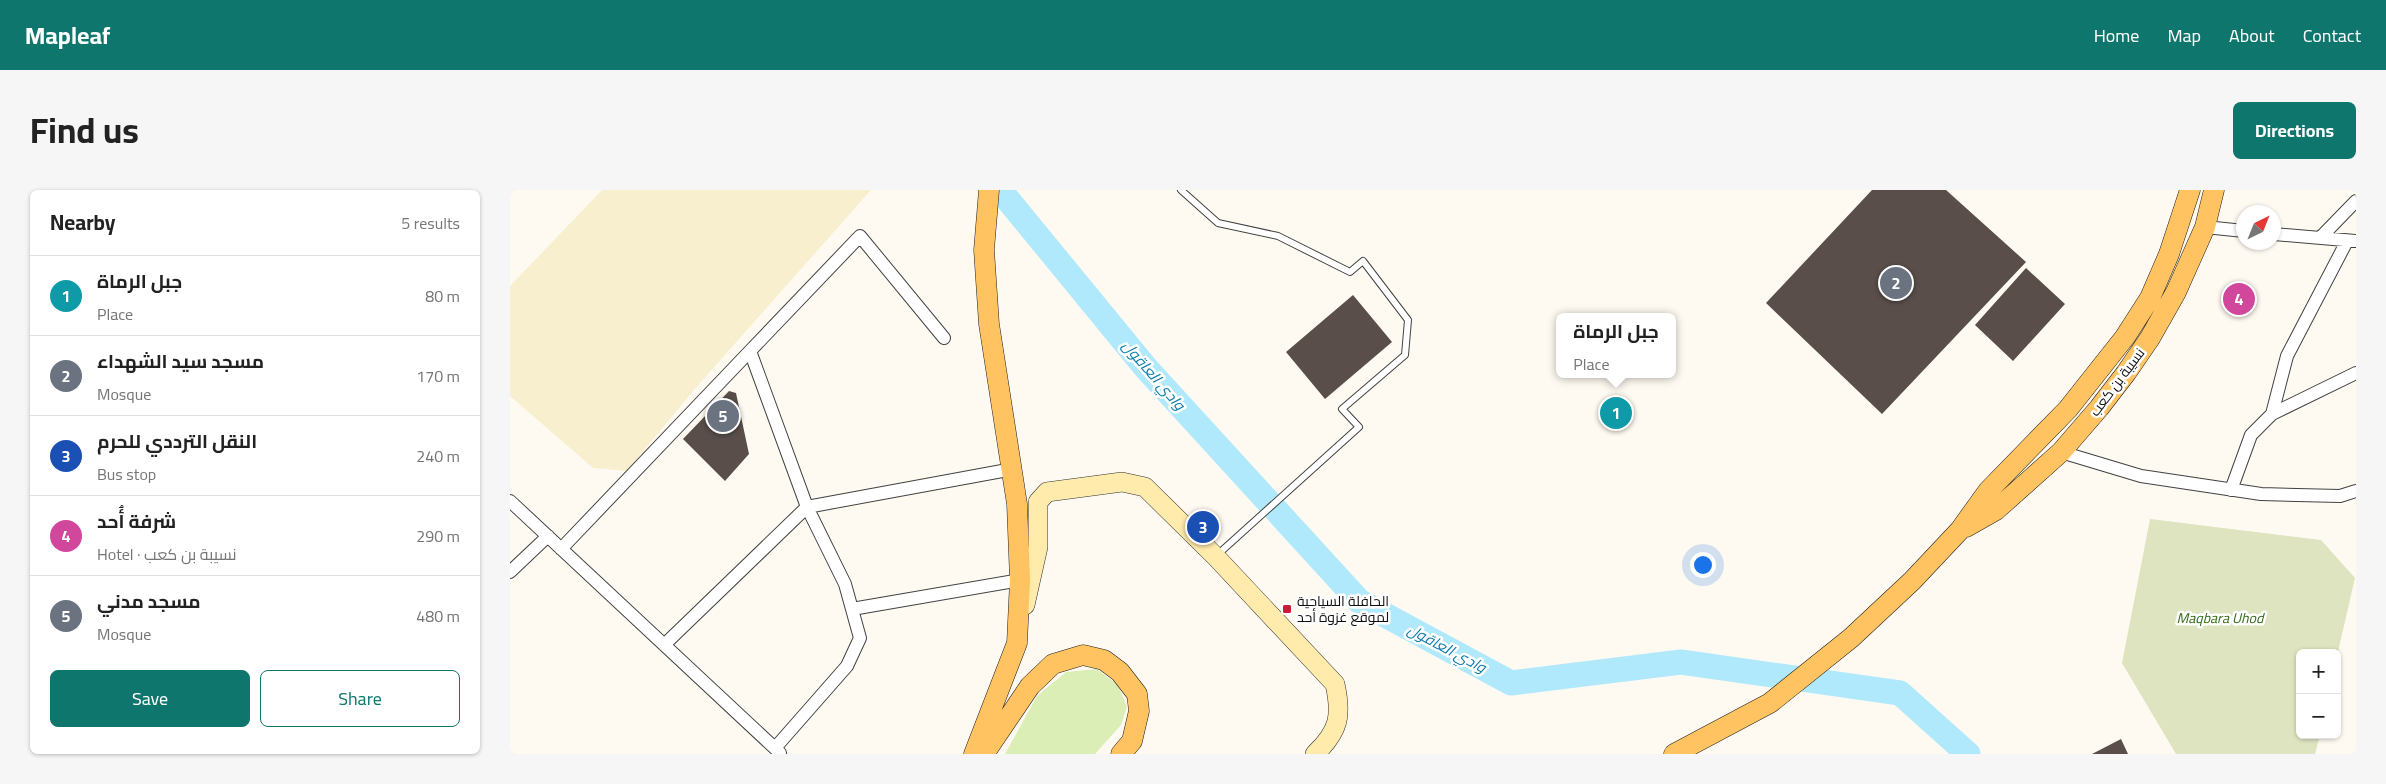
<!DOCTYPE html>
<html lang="en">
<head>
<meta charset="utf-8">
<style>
  :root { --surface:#fff; --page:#f6f6f6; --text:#222; --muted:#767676; --line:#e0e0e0; --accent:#0f766e }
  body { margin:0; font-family:Georgia,Cairo,serif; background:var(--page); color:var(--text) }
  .controls { position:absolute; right:15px; bottom:15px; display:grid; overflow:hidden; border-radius:8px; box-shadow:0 1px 4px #0004 }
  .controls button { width:45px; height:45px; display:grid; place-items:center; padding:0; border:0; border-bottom:1px solid var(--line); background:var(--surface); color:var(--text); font:25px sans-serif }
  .compass { position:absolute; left:1726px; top:15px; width:45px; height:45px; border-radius:50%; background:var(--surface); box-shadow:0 1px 4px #0004; rotate:43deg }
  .you { position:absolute; left:1192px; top:374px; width:18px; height:18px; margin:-12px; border:4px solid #fff; border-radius:50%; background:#1a73e8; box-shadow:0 0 0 8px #1a73e833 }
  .badge { display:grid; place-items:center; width:32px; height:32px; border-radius:50%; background:var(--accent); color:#fff; font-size:16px; font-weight:700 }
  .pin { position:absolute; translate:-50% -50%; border:2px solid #fff; box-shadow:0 1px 5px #0006 }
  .popup { position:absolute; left:1046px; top:123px; width:120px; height:65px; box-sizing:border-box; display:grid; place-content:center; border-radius:8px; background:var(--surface); filter:drop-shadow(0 1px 4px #0005); font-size:16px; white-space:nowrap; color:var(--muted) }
  .popup b { font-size:19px; color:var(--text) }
  .popup::after { content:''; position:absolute; left:50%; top:100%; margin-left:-10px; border:10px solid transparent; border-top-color:var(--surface) }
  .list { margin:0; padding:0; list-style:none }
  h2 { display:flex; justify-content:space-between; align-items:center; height:65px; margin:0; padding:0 20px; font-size:21px }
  h2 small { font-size:16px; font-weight:400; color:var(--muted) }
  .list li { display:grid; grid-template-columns:32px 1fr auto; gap:15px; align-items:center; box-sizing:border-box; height:80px; padding:0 20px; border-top:1px solid var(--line) }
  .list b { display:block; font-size:19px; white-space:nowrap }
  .list p { margin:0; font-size:16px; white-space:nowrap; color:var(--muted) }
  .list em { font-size:16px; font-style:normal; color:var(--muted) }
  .actions { display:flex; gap:10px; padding:15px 20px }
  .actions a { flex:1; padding:11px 0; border:1px solid var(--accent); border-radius:8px; text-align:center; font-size:18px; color:var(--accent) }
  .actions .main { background:var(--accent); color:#fff }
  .map { position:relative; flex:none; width:1846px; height:564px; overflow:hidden; border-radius:8px }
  header { display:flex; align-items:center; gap:30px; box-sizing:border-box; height:70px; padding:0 25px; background:var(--accent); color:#fff }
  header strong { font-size:24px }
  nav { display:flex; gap:28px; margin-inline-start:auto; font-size:18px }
  .intro { display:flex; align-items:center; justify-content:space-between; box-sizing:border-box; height:120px; padding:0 30px }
  h1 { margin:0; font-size:35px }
  .button { padding:12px 22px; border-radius:8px; background:var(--accent); color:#fff; font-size:18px; font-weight:700 }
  main { display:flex; gap:30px; padding:0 30px }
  aside { flex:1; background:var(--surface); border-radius:8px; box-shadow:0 1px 4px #0004 }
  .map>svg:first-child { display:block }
  .farmland { fill:#f8efce }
  .green { fill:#daeeb6 }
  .cemetery { fill:#dde4bf }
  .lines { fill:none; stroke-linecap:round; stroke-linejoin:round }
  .river { stroke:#b0e9fb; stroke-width:25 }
  .building { fill:#594e4a }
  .lane-casing { stroke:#424242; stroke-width:8 }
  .street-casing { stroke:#424242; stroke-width:14 }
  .secondary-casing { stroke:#313131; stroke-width:20 }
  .primary-casing { stroke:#202020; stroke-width:21 }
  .lane { stroke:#fff; stroke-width:6 }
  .street { stroke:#fff; stroke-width:12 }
  .secondary { stroke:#ffebac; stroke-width:19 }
  .primary { stroke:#ffc361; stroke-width:20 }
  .poi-dot { fill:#cc1a3a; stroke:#fff; stroke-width:2 }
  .labels { text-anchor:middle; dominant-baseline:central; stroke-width:5; stroke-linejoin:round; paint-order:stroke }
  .street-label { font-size:14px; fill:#0f0f0f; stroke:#fff }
  .poi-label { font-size:14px; fill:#0f0f0f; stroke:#fff; text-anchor:start }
  .park-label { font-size:14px; font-style:italic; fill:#356d19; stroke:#fff }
  .water-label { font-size:15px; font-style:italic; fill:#0c7cac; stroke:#fff }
</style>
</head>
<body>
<header>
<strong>Mapleaf</strong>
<nav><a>Home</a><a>Map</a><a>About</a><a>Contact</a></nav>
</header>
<div class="intro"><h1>Find us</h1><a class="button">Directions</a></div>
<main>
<aside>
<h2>Nearby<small>5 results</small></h2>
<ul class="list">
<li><span class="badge" style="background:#0f9aa8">1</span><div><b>جبل الرماة</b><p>Place</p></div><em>80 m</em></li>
<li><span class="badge" style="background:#6b7280">2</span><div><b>مسجد سيد الشهداء</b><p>Mosque</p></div><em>170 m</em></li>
<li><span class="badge" style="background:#1a4fb4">3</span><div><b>النقل الترددي للحرم</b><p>Bus stop</p></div><em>240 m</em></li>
<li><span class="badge" style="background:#d1479c">4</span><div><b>شرفة أُحد</b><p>Hotel · نسيبة بن كعب</p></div><em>290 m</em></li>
<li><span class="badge" style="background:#6b7280">5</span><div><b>مسجد مدني</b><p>Mosque</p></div><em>480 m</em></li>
</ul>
<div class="actions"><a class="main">Save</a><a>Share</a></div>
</aside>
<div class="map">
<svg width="1846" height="564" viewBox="0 0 1846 564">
  <rect width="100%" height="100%" fill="#fffaf1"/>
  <path class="farmland" d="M92,0H361L183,201L117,281L83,278L0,206V96Z"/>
  <path class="green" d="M587,479L608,495L617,517L611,535L585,564H495L527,506L556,482Z"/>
  <path class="cemetery" d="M1640,329L1811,350L1845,388L1827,466V463H1790V545H1810L1805,564H1666L1612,473Z"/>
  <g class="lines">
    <path class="river" d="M490,0L636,178L849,411L1001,493L1171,472L1390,503L1458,564"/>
  </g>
  <path class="building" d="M1362,0H1436L1516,72L1372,224L1256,113Z
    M1516,78L1555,114L1503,171L1465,135Z
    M843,105L882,152L815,209L776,162Z
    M219,201L226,203L239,264L215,291L173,249Z
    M1611,549L1618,564H1582Z"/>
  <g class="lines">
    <defs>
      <path id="lane" d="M671,0L708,33L768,46L840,82L853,71L898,130L895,165L832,219L849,237L706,366"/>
      <path id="street" d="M1695,37L1734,41
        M1764,44L1846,51
        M1810,48L1846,11
        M1762,224L1777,166L1837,51
        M1551,262L1631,286L1751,304L1830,306L1846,301
        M1721,300L1741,245L1762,224L1846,183
        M0,311L270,563
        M51,359L240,161
        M0,382L38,346
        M342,419L510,390
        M154,455L297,317L503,279
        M265,558L337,476L350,448L335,394L297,317L240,161L350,46L434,148"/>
      <path id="secondary" d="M515,415L528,357V312L537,302L612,292L635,297L706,367L825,494C832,526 829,541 805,564"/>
      <path id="primary" d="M1456,337L1486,320L1551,262L1589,218L1616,183L1640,148L1666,102L1695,37L1704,0
        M464,564L507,453L510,390L507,314L479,134L474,60L479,0
        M474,564L520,496L543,474L573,465L594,470L610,482L627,504L629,521L622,551L611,564
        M1164,564L1260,513L1341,448L1402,391L1450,340L1478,301L1558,219L1615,147L1640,108L1659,64L1680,0"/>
    </defs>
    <use href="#lane" class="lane-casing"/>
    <use href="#street" class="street-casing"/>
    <use href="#secondary" class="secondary-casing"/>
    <use href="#primary" class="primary-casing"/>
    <use href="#lane" class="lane"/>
    <use href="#street" class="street"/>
    <use href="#secondary" class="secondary"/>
    <use href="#primary" class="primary"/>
  </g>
  <rect class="poi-dot" x="772" y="414" width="10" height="10" rx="2.5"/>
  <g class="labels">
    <g class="street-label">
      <text transform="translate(1607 192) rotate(-53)">نسيبة بن كعب</text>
    </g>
    <g class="poi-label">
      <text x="787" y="411">الحافلة السياحية<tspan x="787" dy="16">لموقع غزوة أحد</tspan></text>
    </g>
    <g class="park-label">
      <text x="1710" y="428">Maqbara Uhod</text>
    </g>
    <g class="water-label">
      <text transform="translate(644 185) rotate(49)">وادي العاقول</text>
      <text transform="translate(937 458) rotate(28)">وادي العاقول</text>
    </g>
  </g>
</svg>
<div class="controls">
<button>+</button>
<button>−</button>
</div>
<svg class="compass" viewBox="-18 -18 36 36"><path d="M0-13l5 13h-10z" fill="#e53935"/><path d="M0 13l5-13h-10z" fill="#767676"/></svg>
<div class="you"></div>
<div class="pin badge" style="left:1106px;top:223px;background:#0f9aa8">1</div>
<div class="popup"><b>جبل الرماة</b>Place</div>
<div class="pin badge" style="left:1386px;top:93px;background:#6b7280">2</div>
<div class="pin badge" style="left:693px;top:337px;background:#1a4fb4">3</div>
<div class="pin badge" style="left:1729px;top:109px;background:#d1479c">4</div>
<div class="pin badge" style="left:213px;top:226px;background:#6b7280">5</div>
</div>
</main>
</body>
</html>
